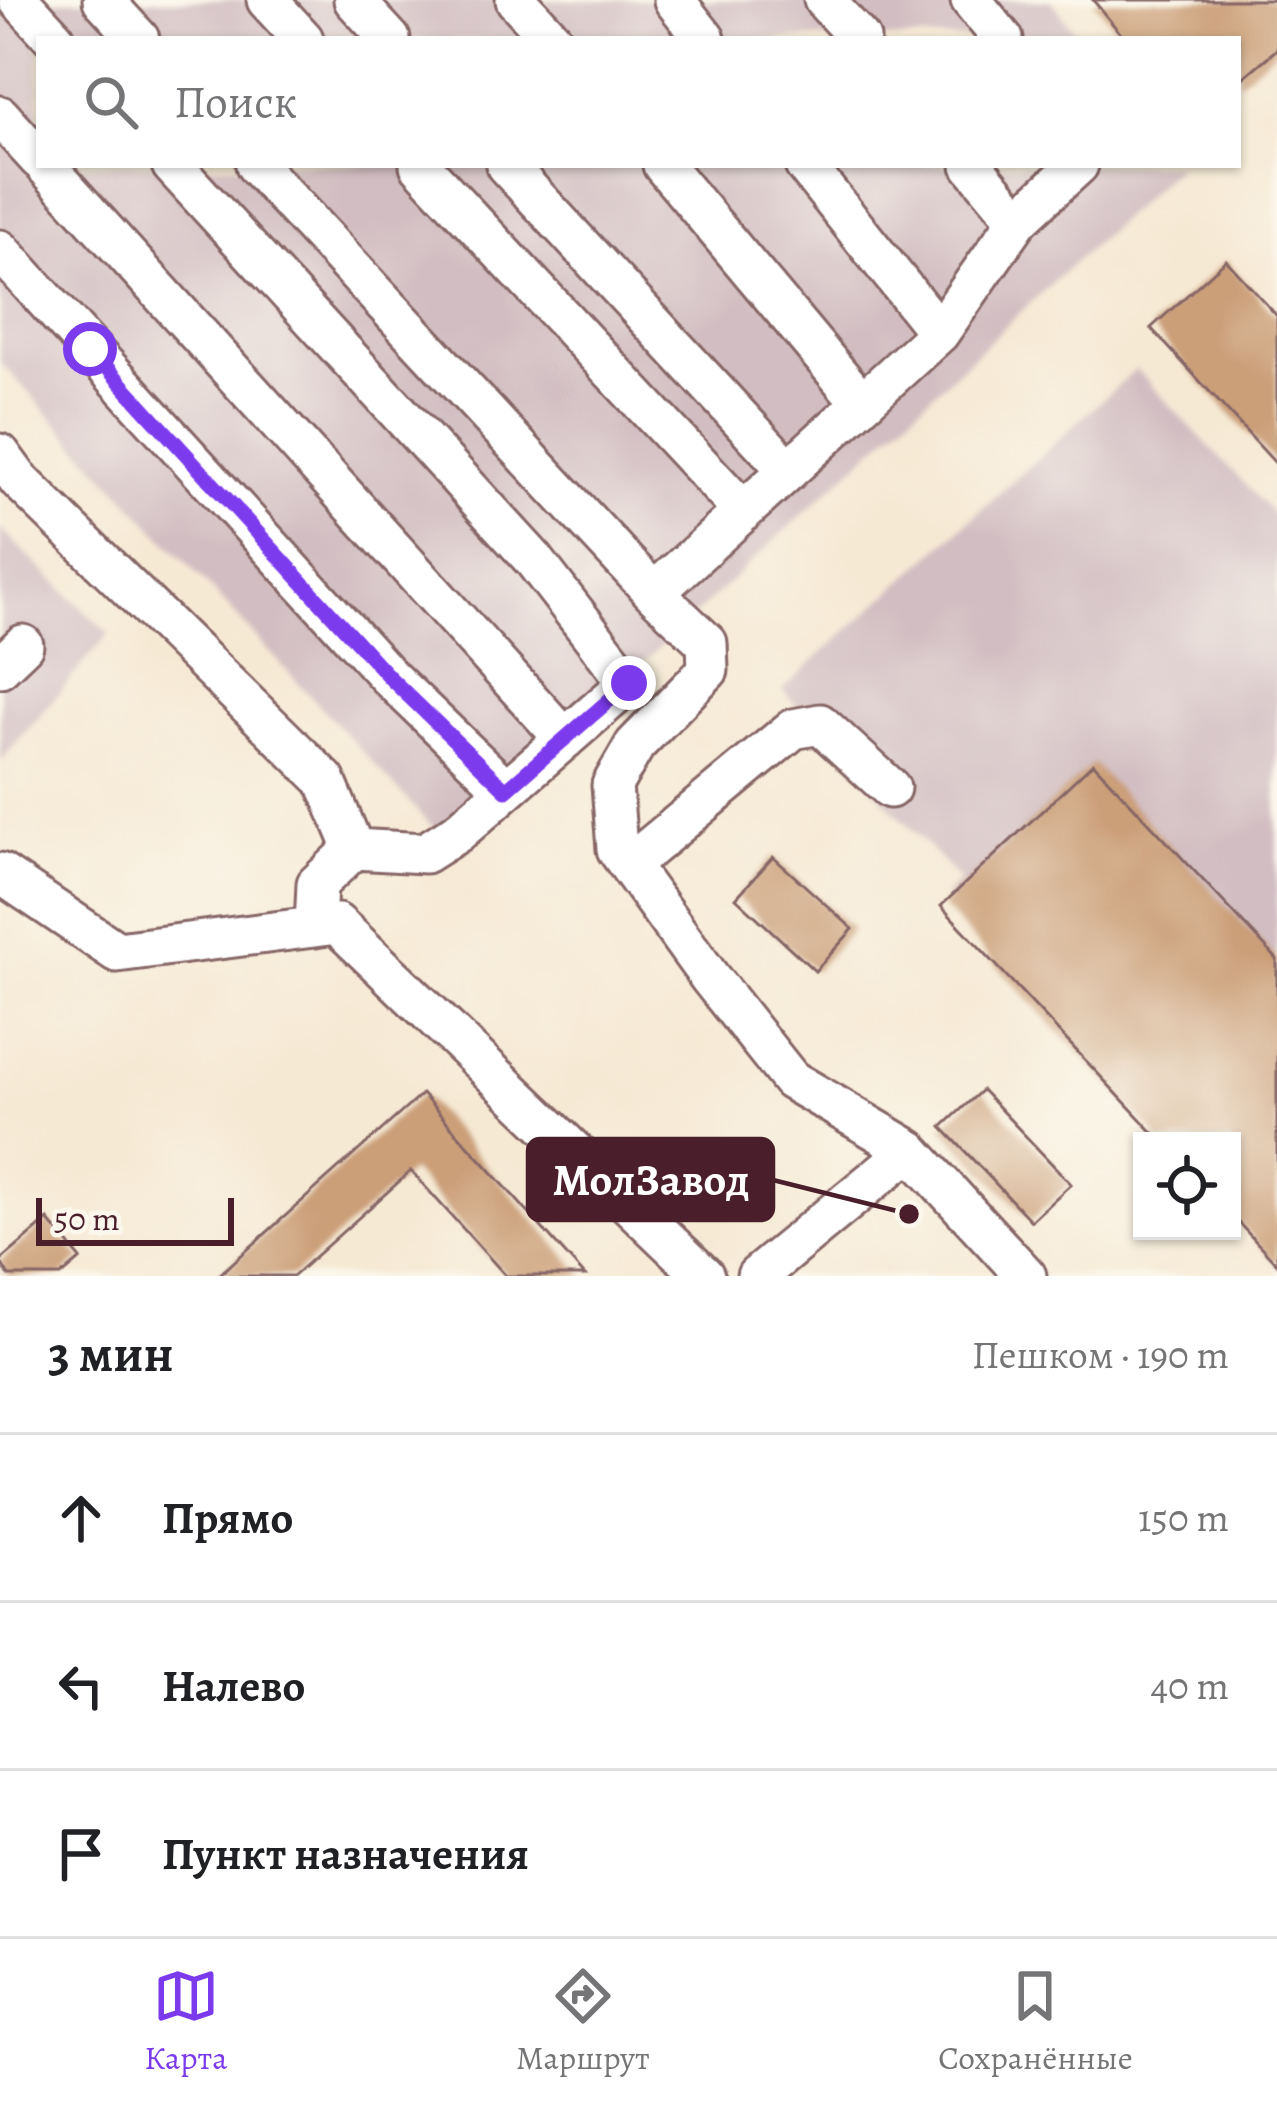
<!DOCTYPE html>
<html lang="ru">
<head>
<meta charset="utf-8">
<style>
  :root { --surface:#fff; --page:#f2f2f2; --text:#202124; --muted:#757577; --line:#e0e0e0; --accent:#7c3aed }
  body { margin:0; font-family:Alegreya,serif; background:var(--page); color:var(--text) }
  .controls { position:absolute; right:36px; bottom:36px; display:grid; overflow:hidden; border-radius:0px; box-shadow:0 3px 9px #0004 }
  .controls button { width:108px; height:108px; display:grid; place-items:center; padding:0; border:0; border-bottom:3px solid var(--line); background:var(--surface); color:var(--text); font:60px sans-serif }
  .scale { position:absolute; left:36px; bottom:30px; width:198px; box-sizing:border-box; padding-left:12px; border:6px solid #4a1f2b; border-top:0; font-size:33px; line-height:42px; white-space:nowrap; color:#4a1f2b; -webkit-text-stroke:9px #fbf7ec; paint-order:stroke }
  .stop { position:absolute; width:36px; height:36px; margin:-27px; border:9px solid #7c3aed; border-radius:50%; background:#fff }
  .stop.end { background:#7c3aed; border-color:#fff; box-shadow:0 3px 12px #0008 }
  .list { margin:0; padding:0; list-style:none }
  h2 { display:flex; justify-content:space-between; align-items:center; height:156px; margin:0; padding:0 48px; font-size:51px }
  h2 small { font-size:39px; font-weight:400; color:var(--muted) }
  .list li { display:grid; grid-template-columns:78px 1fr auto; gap:36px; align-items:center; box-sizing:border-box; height:168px; padding:0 48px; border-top:3px solid var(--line) }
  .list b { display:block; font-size:45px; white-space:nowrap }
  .list em { font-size:39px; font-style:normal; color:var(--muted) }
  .icon { flex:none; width:66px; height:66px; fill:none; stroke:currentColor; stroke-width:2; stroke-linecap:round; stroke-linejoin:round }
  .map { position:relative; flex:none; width:1277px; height:1276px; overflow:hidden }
  .search { position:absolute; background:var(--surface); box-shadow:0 3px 9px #0004; left:36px; right:36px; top:36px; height:132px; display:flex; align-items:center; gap:30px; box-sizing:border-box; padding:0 42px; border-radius:0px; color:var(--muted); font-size:45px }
  .sheet { height:660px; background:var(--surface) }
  nav { display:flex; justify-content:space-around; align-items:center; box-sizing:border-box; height:168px; border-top:3px solid var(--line); background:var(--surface); font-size:33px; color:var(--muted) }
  nav a { display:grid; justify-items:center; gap:6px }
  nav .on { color:var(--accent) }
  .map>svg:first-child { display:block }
  .industrial { fill:#d2bec2 }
  .building { fill:#cb9f78 }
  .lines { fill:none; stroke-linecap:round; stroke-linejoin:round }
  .minor-casing { stroke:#866666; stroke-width:45 }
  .minor { stroke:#fff; stroke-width:39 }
  .route { stroke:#7c3aed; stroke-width:15 }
  .leader { fill:none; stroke:#4a1f2b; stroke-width:4.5 }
  .callout-dot { fill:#4a1f2b; stroke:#fbf7ec; stroke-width:4.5 }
  .callout { fill:#4a1f2b; stroke:#4a1f2b; stroke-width:4.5 }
  .callout-label { font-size:45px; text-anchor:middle; font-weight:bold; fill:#fff }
</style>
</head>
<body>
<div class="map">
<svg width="1277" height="1276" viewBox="0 0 1277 1276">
  <rect width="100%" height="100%" fill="#fbf7ec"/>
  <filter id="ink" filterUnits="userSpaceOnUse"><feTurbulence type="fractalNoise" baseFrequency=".00833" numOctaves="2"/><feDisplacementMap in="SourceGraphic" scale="24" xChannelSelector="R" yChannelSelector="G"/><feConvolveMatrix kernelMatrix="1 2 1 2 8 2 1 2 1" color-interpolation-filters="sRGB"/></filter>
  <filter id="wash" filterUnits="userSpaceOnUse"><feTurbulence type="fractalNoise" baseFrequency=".004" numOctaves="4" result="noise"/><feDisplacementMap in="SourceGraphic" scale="48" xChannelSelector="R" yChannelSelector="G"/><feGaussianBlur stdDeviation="2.7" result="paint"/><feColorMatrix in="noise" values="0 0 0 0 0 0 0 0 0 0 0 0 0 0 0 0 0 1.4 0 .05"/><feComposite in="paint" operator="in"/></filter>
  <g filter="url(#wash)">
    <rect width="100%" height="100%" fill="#f6e9d4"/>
    <path class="industrial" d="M0,0H1051L1082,39H39V165H1179L448,844L0,362Z
      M1136,369L1277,518V1217L1232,1141H1169L945,895L960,881L782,690Z
      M0,528L109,634L0,762Z"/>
    <g id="blocks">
      <path class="building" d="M1093,0H1277V49L1238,82V39H1125Z
        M1226,260L1277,316V465L1151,328Z
        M1093,763L1277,959V1264L1232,1216V1141H1161L941,906Z
        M773,857L853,929L815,971L736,898Z
        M982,1090L1071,1184L1031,1221L942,1127Z
        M422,1094L585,1276H506L411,1171L293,1276H218Z
        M48,1220L81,1259L61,1276H9L0,1261Z"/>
    </g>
  </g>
  <g filter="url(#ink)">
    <use href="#blocks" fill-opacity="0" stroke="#866666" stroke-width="3"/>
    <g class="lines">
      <defs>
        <path id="minor" d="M19,0L55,39
          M103,0L139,39
          M267,0L303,39
          M354,0L390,39
          M516,0L552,39
          M674,0L705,39
          M824,0L860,39
          M971,0L1003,39
          M0,116L39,159
          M45,165L565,739
          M172,165L534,560L629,683L458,832L425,853L354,849L317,884L315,927
          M256,165L654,593L939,333L1018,220L1078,165
          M420,165L743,511
          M506,165L788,470
          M663,165L862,403
          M805,165L939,333
          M972,165L1018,220
          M0,250L389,677L506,790
          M0,454L19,480L325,780L354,849
          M654,593L707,643L708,670L635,745L612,785L617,849L710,978L791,1080L910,1150L1026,1276
          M0,667L23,645
          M629,865L793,729L820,724L890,788
          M0,873L117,952L337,924L704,1276
          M757,1276L910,1150"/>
      </defs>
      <use href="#minor" class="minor-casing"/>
      <use href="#minor" class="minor"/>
    </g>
  </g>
  <g class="lines" filter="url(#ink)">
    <path class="route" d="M90,349L389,677L506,790L629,683"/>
  </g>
  <path class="leader" d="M909 1214L773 1180"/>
  <circle class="callout-dot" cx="909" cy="1214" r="12"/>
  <rect class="callout" x="528" y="1139" width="245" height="81" rx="12"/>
  <g class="callout-label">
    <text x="651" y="1195">МолЗавод</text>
  </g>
</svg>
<div class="controls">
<button><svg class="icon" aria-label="locate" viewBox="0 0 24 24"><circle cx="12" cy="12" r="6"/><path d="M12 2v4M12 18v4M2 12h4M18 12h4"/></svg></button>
</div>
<div class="scale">50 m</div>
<div class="stop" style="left:90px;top:349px"></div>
<div class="stop end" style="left:629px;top:683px"></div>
<div class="search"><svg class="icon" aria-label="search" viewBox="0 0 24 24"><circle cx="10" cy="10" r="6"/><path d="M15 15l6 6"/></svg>Поиск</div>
</div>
<section class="sheet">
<h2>3 мин<small>Пешком · 190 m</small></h2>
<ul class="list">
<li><svg class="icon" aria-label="ahead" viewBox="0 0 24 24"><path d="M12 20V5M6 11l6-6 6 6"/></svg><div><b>Прямо</b></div><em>150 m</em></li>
<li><svg class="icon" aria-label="left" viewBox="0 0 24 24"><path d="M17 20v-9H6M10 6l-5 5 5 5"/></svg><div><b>Налево</b></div><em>40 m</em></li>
<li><svg class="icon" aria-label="arrive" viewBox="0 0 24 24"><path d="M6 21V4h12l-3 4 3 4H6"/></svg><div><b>Пункт назначения</b></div></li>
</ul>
</section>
<nav>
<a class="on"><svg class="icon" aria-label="map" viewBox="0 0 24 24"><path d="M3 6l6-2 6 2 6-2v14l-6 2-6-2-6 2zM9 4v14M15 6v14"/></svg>Карта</a>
<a><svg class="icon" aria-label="directions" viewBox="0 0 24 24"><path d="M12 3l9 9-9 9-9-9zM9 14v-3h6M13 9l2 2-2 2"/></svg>Маршрут</a>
<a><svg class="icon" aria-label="saved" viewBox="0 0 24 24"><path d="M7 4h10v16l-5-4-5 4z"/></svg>Сохранённые</a>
</nav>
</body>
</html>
